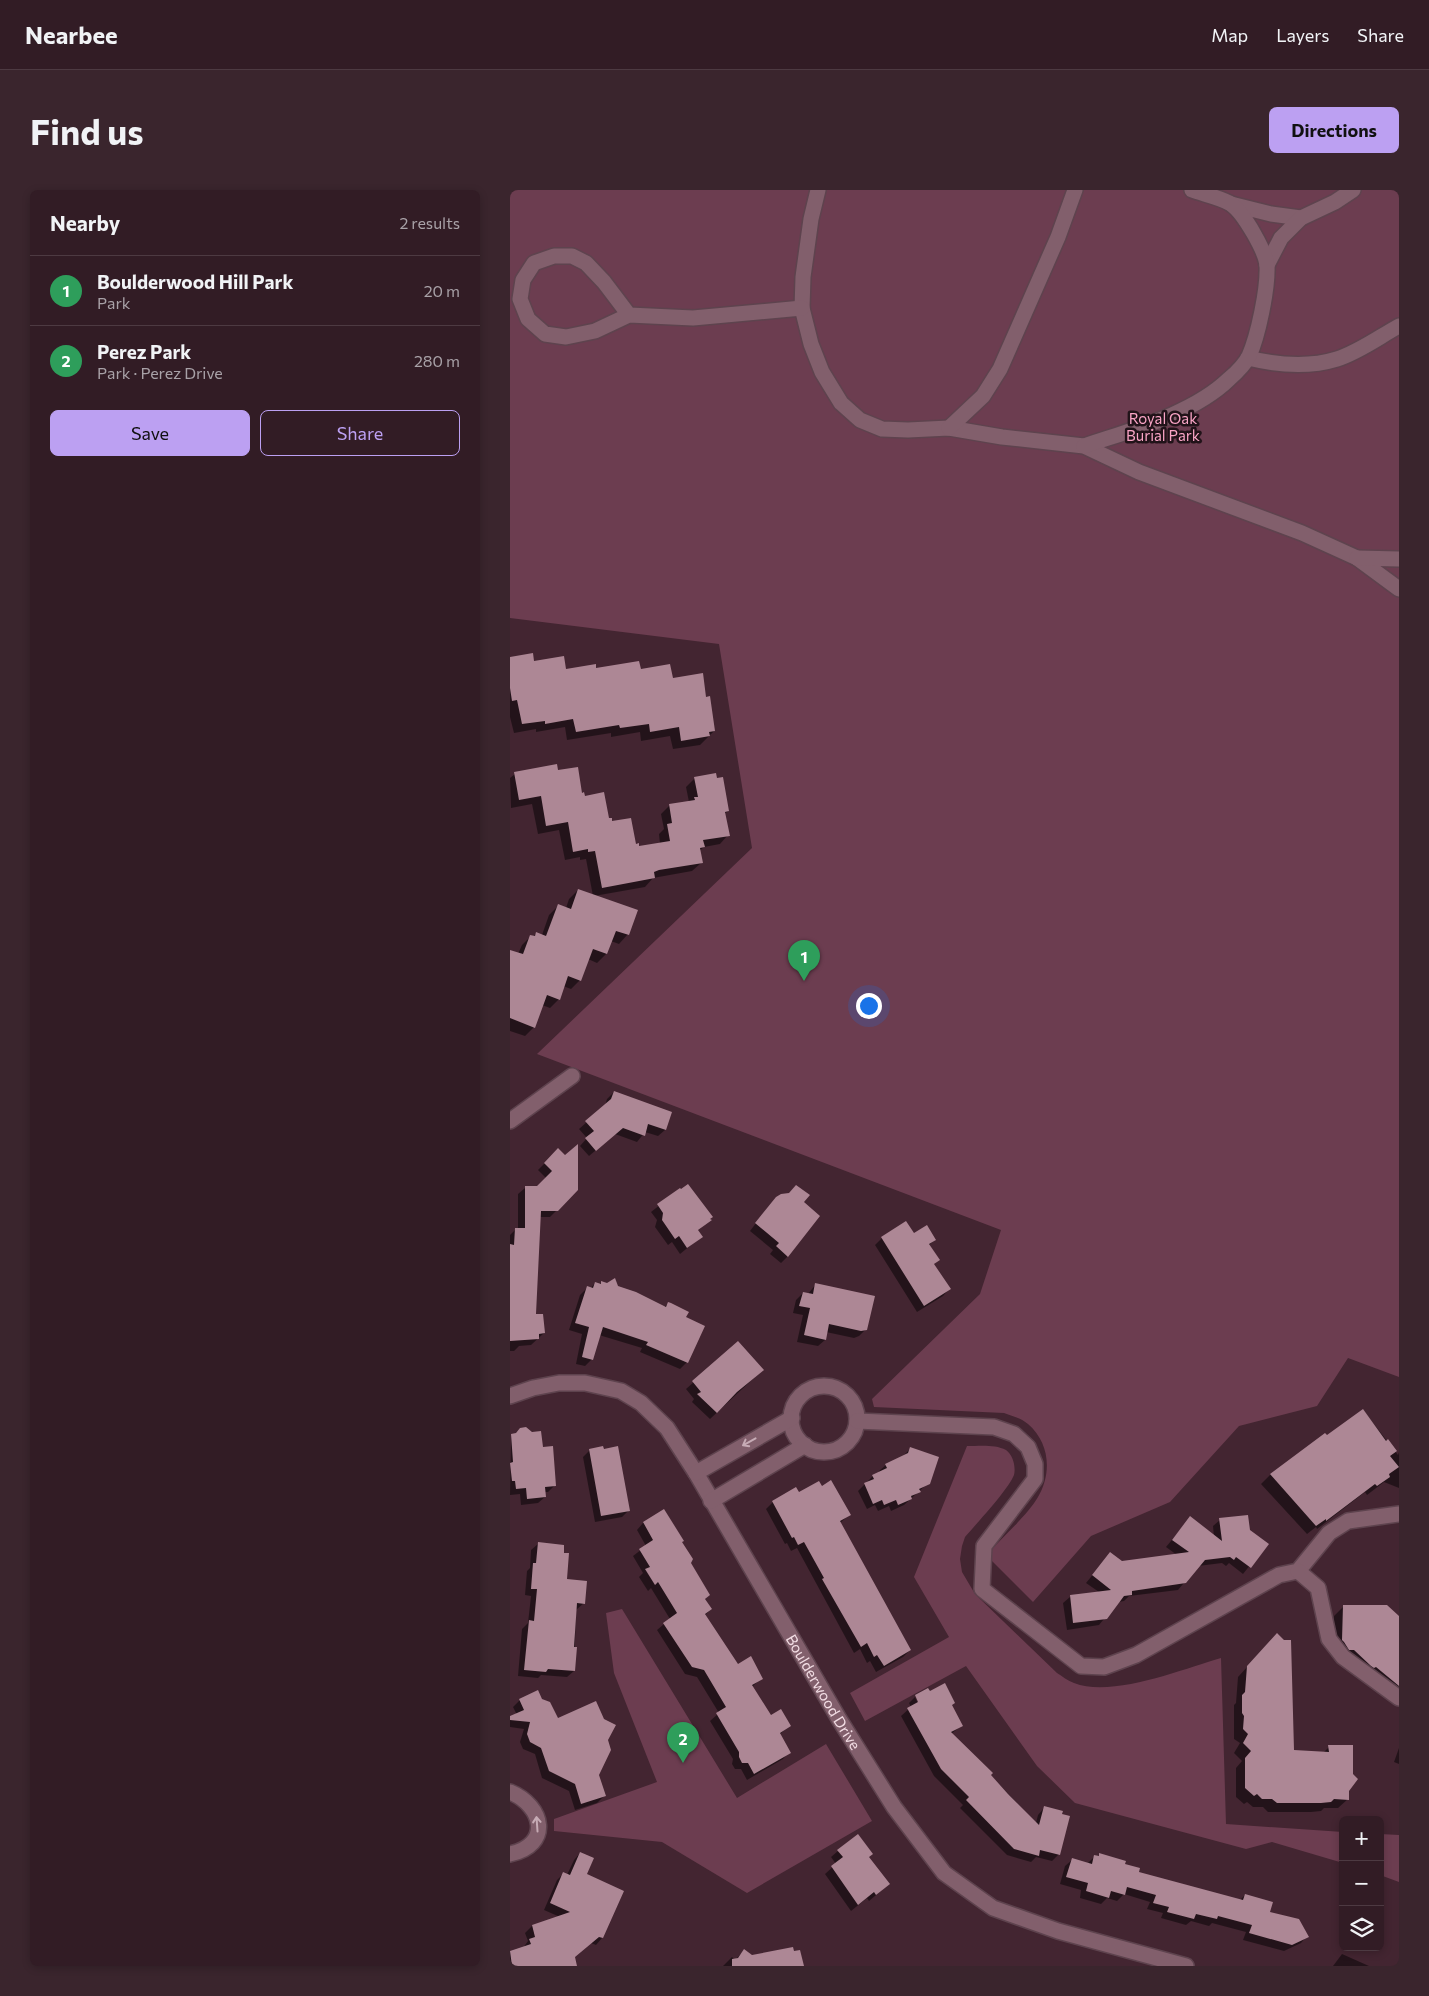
<!DOCTYPE html>
<html lang="en">
<head>
<meta charset="utf-8">
<style>
  :root { --surface:#321c25; --page:#3a252d; --text:#f1f3f6; --muted:#a8a1a7; --line:#4d3a42; --accent:#bca0f2 }
  body { margin:0; font-family:Commissioner,sans-serif; background:var(--page); color:var(--text) }
  .controls { position:absolute; right:15px; bottom:15px; display:grid; overflow:hidden; border-radius:8px; box-shadow:0 2px 8px #0003 }
  .controls button { width:45px; height:45px; display:grid; place-items:center; padding:0; border:0; border-bottom:1px solid var(--line); background:var(--surface); color:var(--text); font:25px sans-serif }
  .you { position:absolute; left:358px; top:815px; width:18px; height:18px; margin:-12px; border:4px solid #fff; border-radius:50%; background:#1a73e8; box-shadow:0 0 0 8px #1a73e833 }
  .badge { display:grid; place-items:center; width:32px; height:32px; border-radius:50%; background:var(--accent); color:#fff; font-size:16px; font-weight:700 }
  .pin { position:absolute; translate:-50% -41px; filter:drop-shadow(0 1px 2px #0008) }
  .pin::after { content:''; position:absolute; top:26px; width:18px; height:15px; background:inherit; clip-path:polygon(0 0,100% 0,50% 100%) }
  .list { margin:0; padding:0; list-style:none }
  h2 { display:flex; justify-content:space-between; align-items:center; height:65px; margin:0; padding:0 20px; font-size:21px }
  h2 small { font-size:16px; font-weight:400; color:var(--muted) }
  .list li { display:grid; grid-template-columns:32px 1fr auto; gap:15px; align-items:center; box-sizing:border-box; height:70px; padding:0 20px; border-top:1px solid var(--line) }
  .list b { display:block; font-size:19px; white-space:nowrap }
  .list p { margin:0; font-size:16px; white-space:nowrap; color:var(--muted) }
  .list em { font-size:16px; font-style:normal; color:var(--muted) }
  .actions { display:flex; gap:10px; padding:15px 20px }
  .actions a { flex:1; padding:11px 0; border:1px solid var(--accent); border-radius:8px; text-align:center; font-size:18px; color:var(--accent) }
  .actions .main { background:var(--accent); color:#111 }
  .icon { flex:none; width:28px; height:28px; fill:none; stroke:currentColor; stroke-width:2; stroke-linecap:round; stroke-linejoin:round }
  .map { position:relative; flex:none; width:889px; height:1776px; overflow:hidden; border-radius:8px }
  header { display:flex; align-items:center; gap:30px; box-sizing:border-box; height:70px; padding:0 25px; background:var(--surface); border-bottom:1px solid var(--line) }
  header strong { font-size:24px }
  nav { display:flex; gap:28px; margin-inline-start:auto; font-size:18px }
  .intro { display:flex; align-items:center; justify-content:space-between; box-sizing:border-box; height:120px; padding:0 30px }
  h1 { margin:0; font-size:35px }
  .button { padding:12px 22px; border-radius:8px; background:var(--accent); color:#111; font-size:18px; font-weight:700 }
  main { display:flex; gap:30px; padding:0 30px }
  aside { flex:1; background:var(--surface); border-radius:8px; box-shadow:0 2px 8px #0003 }
  .map>svg:first-child { display:block }
  .green { fill:#6c3d50 }
  .shadow { fill:#0007 }
  .building { fill:#ad8795 }
  .lines { fill:none; stroke-linecap:round; stroke-linejoin:round }
  .minor-casing { stroke:#5e434e; stroke-width:18 }
  .minor { stroke:#825f6c; stroke-width:15 }
  .oneway { stroke:#c6abb5 }
  .labels { text-anchor:middle; dominant-baseline:central; stroke-width:5; stroke-linejoin:round; paint-order:stroke }
  .park-label { font-size:15px; fill:#faa5c6; stroke:#211319 }
  .street-label { font-size:15px; fill:#f3dee5; stroke:#211319 }
</style>
</head>
<body>
<header>
<strong>Nearbee</strong>
<nav><a>Map</a><a>Layers</a><a>Share</a></nav>
</header>
<div class="intro"><h1>Find us</h1><a class="button">Directions</a></div>
<main>
<aside>
<h2>Nearby<small>2 results</small></h2>
<ul class="list">
<li><span class="badge" style="background:#2e9e5b">1</span><div><b>Boulderwood Hill Park</b><p>Park</p></div><em>20 m</em></li>
<li><span class="badge" style="background:#2e9e5b">2</span><div><b>Perez Park</b><p>Park · Perez Drive</p></div><em>280 m</em></li>
</ul>
<div class="actions"><a class="main">Save</a><a>Share</a></div>
</aside>
<div class="map">
<svg width="889" height="1776" viewBox="0 0 889 1776">
  <rect width="100%" height="100%" fill="#432531"/>
  <path class="green" d="M0,0H889V1187L838,1168L807,1216L729,1236L660,1312L581,1346L523,1412L482,1371V1359C496,1344 518,1324 528,1307C542,1283 540,1253 518,1234C511,1228 502,1226 494,1223L364,1217L362,1209L470,1104L491,1040L27,864L242,658L209,454L0,428Z
    M457,1256C469,1256 485,1254 496,1260C503,1265 506,1277 504,1285C498,1300 467,1333 455,1347L452,1356L450,1369L452,1382L465,1404L547,1483C552,1486 558,1491 564,1493C602,1508 673,1479 711,1468L716,1634L833,1642V1673L762,1652L736,1659L565,1613L527,1576L456,1476L355,1531L340,1503L439,1447L404,1387Z
    M112,1419L227,1608L316,1554L362,1631L237,1703L152,1652L44,1641V1629L147,1592L104,1483L96,1423Z
    M870,1644L889,1645V1692L870,1685Z"/>
  <path class="shadow" d="M0,468L55,481L85,479L130,481L162,489L195,508L204,541L190,555L163,559L160,546L131,551L130,542L101,547V543L57,550L55,537L26,542V539L4,543L0,527Z
    M47,582L128,658L150,654L149,644L154,639L151,624L160,615L179,612L176,597L185,588L218,621L214,624L218,645L210,654L194,657L189,661L191,673L182,681L143,688L135,697L84,706L118,744L109,754L101,751L96,764L87,773L78,769L70,790L61,799L53,796L49,809L40,818L32,815L24,837L15,846L0,841V762L8,764L12,755L21,746L23,747L27,743L32,745L39,725L48,716L56,718L59,709L68,700L83,706L76,669L70,670V667L55,670L49,640L28,644L22,614L1,618L0,588L5,584Z
    M104,902L160,923L155,940L148,946L135,942L127,952L105,944L79,966L70,956L77,948L69,939L95,916L97,909Z
    M48,960L67,1000L40,1027H30L24,1126L34,1143L21,1155L9,1156L4,1161H0V1045L5,1040H8V1004L15,998H27L36,988L28,980Z
    M170,999L200,1030L187,1041L192,1046L170,1064L162,1052L158,1055L145,1037L147,1030L141,1022Z
    M292,1012L278,1066L271,1073L260,1064L263,1060L240,1041L259,1016Z
    M403,1045L425,1050L419,1055L429,1069L423,1075L439,1099L433,1106L407,1122L365,1055L372,1048Z
    M92,1092L154,1117L158,1114L175,1128L177,1172L170,1179L130,1162L132,1158L89,1145L82,1169L75,1176L66,1174L72,1144L59,1140L70,1105L77,1098L80,1099L85,1093L89,1095Z
    M306,1094L356,1139L349,1146L344,1148L316,1142L315,1150L308,1156L287,1152L293,1125L283,1123L286,1110L293,1103L298,1104Z
    M228,1153L245,1187L200,1229L182,1212L184,1209L176,1199Z
    M853,1220L888,1265L889,1262V1298L874,1292L857,1305L855,1302L807,1339L806,1337L797,1344L751,1294L760,1285L815,1244L817,1247Z
    M1,1245L31,1258L45,1295L38,1302H35V1307L28,1313L11,1315L10,1304L0,1305Z
    M401,1258L418,1293L394,1315L381,1321L379,1316L368,1321L365,1315L357,1319L348,1301L363,1286L370,1283L369,1281L376,1275L394,1265Z
    M80,1260L119,1320L112,1327L85,1332L73,1267Z
    M286,1299L288,1304L339,1325L330,1333L400,1460L393,1467L366,1482L360,1471L357,1473L350,1459L344,1463L287,1358L281,1361L277,1353L275,1354L256,1319L263,1312Z
    M154,1321L171,1352L179,1373L199,1405L194,1410L201,1419L195,1425L227,1476L251,1488L242,1497L260,1527L279,1536L269,1545L279,1562L273,1569L237,1590L231,1579H225L222,1574L223,1569L200,1531L209,1523L187,1487L175,1484L147,1440L160,1429L141,1398L138,1401L129,1387L133,1383L123,1366L136,1356L127,1340L133,1333Z
    M680,1328L704,1347L703,1336L710,1330L738,1340L757,1354L733,1384L719,1373L716,1376L712,1373L688,1376L668,1400L619,1406L614,1411L608,1412L589,1435L557,1440L553,1413L560,1407L589,1402L576,1393L594,1371L612,1372L667,1365L656,1357Z
    M28,1354L74,1413L66,1420L64,1481L57,1487L31,1485L28,1488L8,1486L12,1439L18,1433L21,1406L15,1405L17,1381L20,1378L21,1360Z
    M833,1417L889,1428V1504L823,1459L824,1426Z
    M758,1454L783,1561L813,1563L819,1557L838,1600V1609L828,1618H814L811,1621L801,1622H758L753,1617H743L737,1612L734,1614L726,1607V1578L732,1571L724,1563L730,1553L724,1549V1515L726,1513L728,1487Z
    M406,1506L441,1516L452,1535L441,1544L526,1633L528,1625L534,1618L549,1664L542,1671L526,1667L521,1672L497,1665L450,1618L453,1615L424,1586L391,1526L401,1517L399,1513L405,1507L410,1518Z
    M31,1509L47,1530L96,1550L87,1585L94,1606L87,1613L65,1620L59,1601L32,1588L25,1564L13,1559L10,1552L14,1539L0,1537V1528L7,1525L3,1517L10,1510Z
    M889,1558V1574L884,1572Z
    M328,1661L358,1668L372,1700L359,1711L357,1708L341,1721L315,1684L326,1674L321,1667Z
    M70,1663L92,1748L86,1755L81,1753L63,1767L66,1776H0V1762L13,1758L18,1751L15,1743L22,1736L50,1727L34,1720L47,1690L54,1683L57,1685L64,1670Z
    M590,1665L613,1674L627,1683L730,1710L735,1705L758,1723L797,1746L791,1753L774,1761L733,1750L736,1742L702,1733L699,1736L681,1731L676,1735L651,1728L653,1723L637,1719L640,1712L614,1704L607,1711L597,1708L591,1714L570,1708L571,1700L550,1694L555,1676L562,1670L577,1674L584,1667H587Z
    M234,1761L242,1766L292,1776H213L222,1767L225,1770Z
    M832,1764L859,1776H823Z"/>
  <path class="building" d="M23,463L24,471L54,466L56,479L86,474V478L129,471L131,479L160,474L163,488L193,483L196,507L200,506L205,541L199,542L200,546L171,551L169,537L140,542L139,534L110,538L109,535L66,542L63,529L35,534V531L12,534L7,510L2,511L0,498V467Z
    M47,574L48,580L68,577L72,603L74,602L75,606L94,602L99,628H102V631L121,628L126,654L129,653V656L160,651L157,634L162,633L159,614L185,610L184,607H188L184,587L206,583L207,588L213,587L219,621L215,622L220,646L193,650L195,657L190,658L193,673L149,680L144,682L145,688L92,698L85,661L78,662V659L63,662L58,632L36,636L31,606L9,610L4,582Z
    M68,699L128,720L119,745L106,741L97,764L83,759L71,791L58,786L50,810L37,805L25,838L0,828V760L13,764L20,745L25,746L26,742L36,746L48,714L61,719Z
    M104,901L162,922L156,940L138,934L135,946L113,938L86,961L75,948L84,941L75,931L101,909Z
    M68,954V1000L48,1021H31L26,1124H33L35,1143L29,1144V1149L0,1151V1054L4,1055L5,1038H15V996H27L42,981L34,973L48,958L55,965Z
    M178,994L203,1027L200,1029L202,1030L188,1040L193,1047L177,1058L169,1046L165,1049L152,1030L153,1023L147,1014L170,998L171,999Z
    M286,995L300,1005L294,1012L310,1026L278,1067L266,1056L269,1053L245,1033L266,1007L271,1004L279,1003Z
    M396,1031L404,1043L417,1035L426,1050L419,1054L430,1070L424,1074L441,1099L414,1116L371,1047Z
    M105,1088L108,1096L126,1102L156,1117L158,1112L161,1113L179,1122L176,1127L195,1136L178,1173L136,1155L138,1152L93,1137L83,1170L72,1167L79,1137L65,1133L77,1096L83,1098L85,1092L91,1094V1091L97,1093Z
    M305,1093L365,1106L357,1140L351,1141L319,1134L316,1150L294,1145L300,1118L289,1116L293,1102L303,1104Z
    M228,1151L254,1180L227,1202L207,1223L187,1204L191,1202L182,1191Z
    M853,1219L876,1251L878,1249L887,1261L880,1266L889,1277L879,1284L880,1287L867,1296L865,1294L816,1331V1329L806,1336L760,1284L815,1243L817,1245Z
    M16,1237L22,1242L31,1241L33,1257L43,1256L46,1296L35,1297L36,1307L17,1309L16,1298L6,1299L5,1291H2L0,1273L3,1272L1,1244L6,1243L10,1238Z
    M93,1256L94,1259L108,1256L120,1321L91,1326L79,1259Z
    M400,1257L429,1267L420,1294L409,1299L411,1302L401,1306L402,1309L388,1315L386,1310L374,1315L372,1310L363,1314L354,1293L364,1289L362,1285L377,1278L375,1274L398,1263Z
    M321,1290L341,1325L330,1331L401,1460L374,1476L367,1465L364,1467L357,1453L351,1457L312,1389L314,1388L294,1352L288,1355L284,1347L282,1348L262,1311L286,1297L289,1302L309,1291L312,1296Z
    M154,1319L174,1351L172,1352L183,1369L181,1373L200,1405L195,1409L202,1419L195,1424L228,1474L241,1466L253,1489L242,1495L261,1525L271,1519L281,1536L270,1543L281,1563L244,1584L238,1573H232L229,1567V1562L206,1523L216,1517L194,1480L182,1477L153,1433L167,1423L148,1392L145,1395L135,1379L140,1377L129,1359L143,1350L133,1332Z
    M738,1325L740,1340L759,1354L741,1378L726,1367L724,1370L720,1367L695,1370L676,1393L622,1401V1405L614,1406L597,1429L563,1433L560,1405L601,1400L582,1385L600,1362L612,1371L679,1362L662,1350L680,1326L712,1351L709,1328Z
    M28,1352L54,1355V1363H59L57,1389L77,1391L75,1414L67,1413L64,1457H67L65,1481L38,1479L36,1482L14,1480L19,1430L24,1431L27,1399H21L23,1373H26Z
    M833,1415H877L889,1426V1496L866,1477L864,1478L861,1476L844,1460H839L834,1452L832,1450Z
    M767,1443L774,1450H781L784,1560L819,1562L818,1555H843V1584L848,1589L839,1601V1610L824,1609L821,1612L811,1613H767L762,1609H752L747,1604L744,1606L735,1598V1568L741,1561L733,1553L738,1544L733,1539L734,1526L732,1523V1505L735,1502L737,1476Z
    M435,1493L445,1513L442,1515L453,1536L441,1542L483,1583L481,1585L498,1604L529,1635L534,1616L553,1621L552,1624L560,1626L550,1665L530,1660L529,1666L504,1659L456,1610L459,1607L431,1579L397,1518L408,1512L405,1505L418,1498L420,1501Z
    M28,1500L32,1509L40,1512L48,1528L86,1511L94,1529L106,1535L98,1550L101,1560L89,1585L96,1606L71,1614L65,1594L39,1581L31,1558L20,1552L17,1544L20,1532L0,1530V1526L14,1520L9,1509Z
    M348,1644L363,1664L359,1667L380,1694L366,1705L364,1702L348,1715L321,1676L333,1667L327,1660Z
    M70,1662L84,1668L77,1684L114,1701L93,1748L89,1747L65,1767L67,1776H2L0,1761L21,1754L19,1749L25,1747L22,1735L60,1722L40,1713L53,1682L60,1685Z
    M589,1663L616,1671L615,1674L630,1678L629,1682L733,1710L735,1704L763,1712L760,1722L789,1729L799,1747L782,1755L739,1743L742,1735L708,1726L707,1729L686,1724L684,1729L657,1722L659,1717L643,1713L646,1705L617,1697L615,1705L601,1701L599,1708L576,1701L578,1693L556,1687L562,1668L582,1674L584,1665L589,1666Z
    M283,1757L284,1761L290,1760L294,1776H222V1769L228,1768L234,1759L242,1765Z"/>
  <g class="lines">
    <defs>
      <g id="minor">
        <path d="M308,0L301,29L293,87L292,118L301,154L312,182L331,213L350,230L372,239L398,240L439,238L492,247L574,256L629,282L792,343L847,368L889,399"/>
        <path d="M721,14L761,24L791,28"/>
        <path d="M757,75L771,48L791,28L825,12L843,0"/>
        <path d="M119,125L94,92L76,73L62,66H44L24,73L13,90L10,109L18,129L35,144L56,147L85,141L119,125L183,128L292,118"/>
        <path d="M738,168C767,175 798,178 827,169C849,162 869,147 889,136"/>
        <path d="M439,238L473,206L490,179L548,47L565,0"/>
        <path d="M574,256C621,240 683,224 719,189C726,183 735,174 739,166C748,146 758,99 757,76C756,62 734,23 721,14C712,8 693,4 682,0"/>
        <path d="M847,368L889,369"/>
        <path d="M0,931L62,886"/>
        <circle cx="314" cy="1229" r="33"/>
        <path id="s1" d="M0,1206L23,1198L49,1193H75L111,1201L131,1213L157,1238L186,1283L329,1529L384,1617L434,1683L483,1718L548,1741L676,1776"/>
        <path d="M347,1231L484,1237L504,1244L518,1257L525,1274V1289L474,1356L472,1399L571,1476L594,1477L626,1465L769,1385L788,1381L819,1343L838,1331L889,1324"/>
        <path d="M186,1283L282,1228"/>
        <path d="M201,1311L295,1255"/>
        <path d="M788,1381L808,1398L819,1449L833,1467L889,1508"/>
        <path d="M0,1602C34,1616 42,1655 0,1664"/>
      </g>
    </defs>
    <use href="#minor" class="minor-casing"/>
    <use href="#minor" class="minor"/>
  </g>
  <defs><path id="oneway-shaft" d="M-6 0H5M1.5-3L5.5 0L1.5 3" fill="none" stroke-width="1.6" stroke-linecap="round" stroke-linejoin="round" transform="scale(1.25)"/></defs>
  <g class="oneway">
    <use href="#oneway-shaft" transform="translate(239 1252) rotate(151)"/>
    <use href="#oneway-shaft" transform="translate(27 1634) rotate(-94)"/>
  </g>
  <g class="labels">
    <g class="park-label">
      <text x="653" y="228">Royal Oak<tspan x="653" dy="17">Burial Park</tspan></text>
    </g>
    <g class="street-label">
      <text stroke="none"><textPath href="#s1" startOffset="480">Boulderwood Drive</textPath></text>
    </g>
  </g>
</svg>
<div class="controls">
<button>+</button>
<button>−</button>
<button><svg class="icon" aria-label="layers" viewBox="0 0 24 24"><path d="M12 4l9 5-9 5-9-5zM3 14l9 5 9-5"/></svg></button>
</div>
<div class="you"></div>
<div class="pin badge" style="left:294px;top:791px;background:#2e9e5b">1</div>
<div class="pin badge" style="left:173px;top:1573px;background:#2e9e5b">2</div>
</div>
</main>
</body>
</html>
